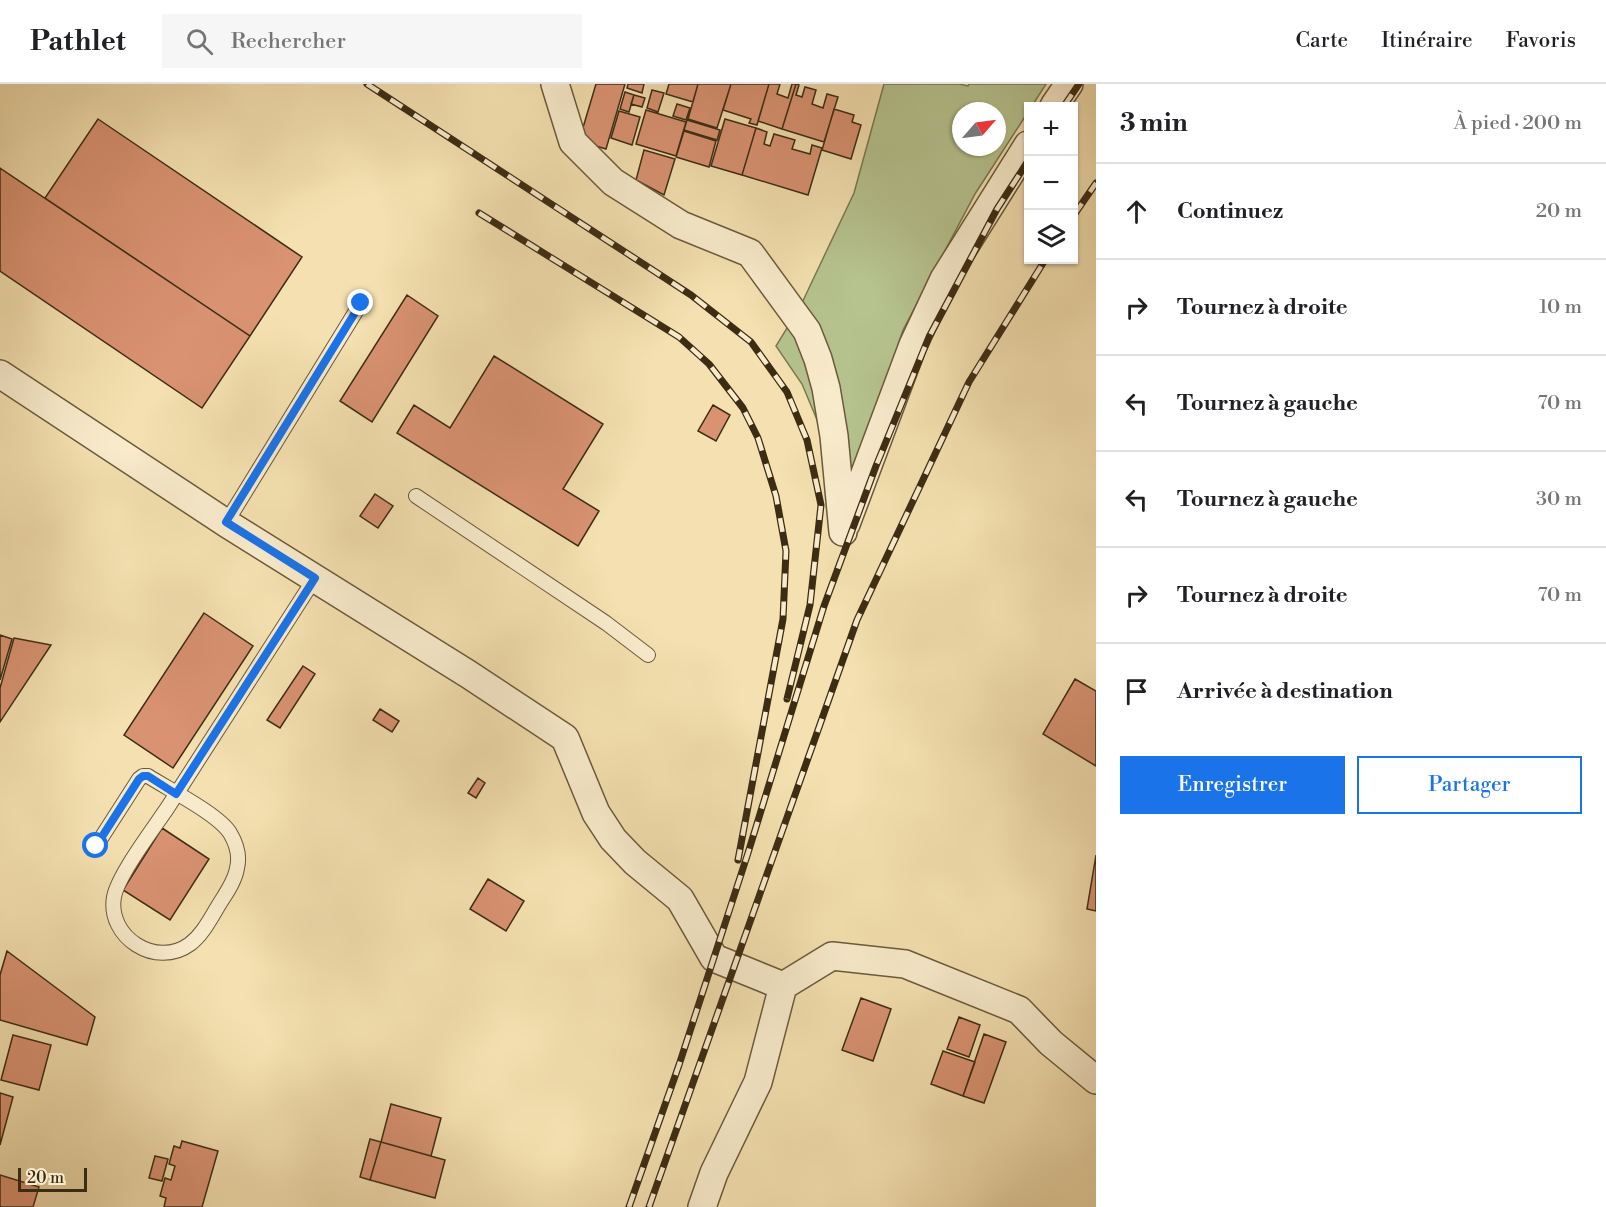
<!DOCTYPE html>
<html lang="fr">
<head>
<meta charset="utf-8">
<style>
  :root { --surface:#fff; --page:#f6f6f6; --text:#202124; --muted:#757577; --line:#e0e0e0; --accent:#1a73e8 }
  body { margin:0; font-family:"Libre Bodoni",serif; background:var(--page); color:var(--text) }
  .controls { position:absolute; right:18px; top:18px; display:grid; overflow:hidden; border-radius:0px; box-shadow:0 2px 4px #0004 }
  .controls button { width:54px; height:54px; display:grid; place-items:center; padding:0; border:0; border-bottom:2px solid var(--line); background:var(--surface); color:var(--text); font:30px sans-serif }
  .compass { position:absolute; left:952px; top:18px; width:54px; height:54px; border-radius:50%; background:var(--surface); box-shadow:0 2px 4px #0004; rotate:62deg }
  .scale { position:absolute; left:18px; bottom:15px; width:69px; box-sizing:border-box; padding-left:6px; border:3px solid #3d2c14; border-top:0; font-size:16px; line-height:21px; white-space:nowrap; color:#3d2c14; -webkit-text-stroke:4px #f8ebcc; paint-order:stroke }
  .stop { position:absolute; width:18px; height:18px; margin:-14px; border:4px solid #1a73e8; border-radius:50%; background:#fff }
  .stop.end { background:#1a73e8; border-color:#fff; box-shadow:0 2px 6px #0008 }
  .list { margin:0; padding:0; list-style:none }
  h2 { display:flex; justify-content:space-between; align-items:center; height:78px; margin:0; padding:0 24px; font-size:26px }
  h2 small { font-size:20px; font-weight:400; color:var(--muted) }
  .list li { display:grid; grid-template-columns:39px 1fr auto; gap:18px; align-items:center; box-sizing:border-box; height:96px; padding:0 24px; border-top:2px solid var(--line) }
  .list b { display:block; font-size:22px; white-space:nowrap }
  .list em { font-size:20px; font-style:normal; color:var(--muted) }
  .actions { display:flex; gap:12px; padding:18px 24px }
  .actions a { flex:1; padding:14px 0; border:2px solid var(--accent); border-radius:0px; text-align:center; font-size:21px; color:var(--accent) }
  .actions .main { background:var(--accent); color:#fff }
  .icon { flex:none; width:33px; height:33px; fill:none; stroke:currentColor; stroke-width:2; stroke-linecap:round; stroke-linejoin:round }
  .map { position:relative; flex:none; width:1096px; height:1123px; overflow:hidden }
  header { display:flex; align-items:center; gap:36px; box-sizing:border-box; height:84px; padding:0 30px; background:var(--surface); border-bottom:2px solid var(--line) }
  header strong { font-size:28px }
  nav { display:flex; gap:33px; margin-inline-start:auto; font-size:21px }
  .search { width:420px; height:54px; background:var(--page); display:flex; align-items:center; gap:15px; box-sizing:border-box; padding:0 21px; border-radius:0px; color:var(--muted); font-size:22px }
  main { display:flex }
  aside { flex:1; background:var(--surface) }
  .map>svg:first-child { display:block }
  .green { fill:#b6c38f; stroke:#7a7852; stroke-width:1.5; fill-rule:evenodd }
  .building { fill:#d99272; stroke:#3d2c14; stroke-width:1.5 }
  .lines { fill:none; stroke-linecap:round; stroke-linejoin:round }
  .lane-casing { stroke:#6b593b; stroke-width:16 }
  .street-casing { stroke:#6b593b; stroke-width:30 }
  .lane { stroke:#f8ebcc; stroke-width:14 }
  .street { stroke:#f8ebcc; stroke-width:27 }
  .rail-casing { stroke:#3d2c14; stroke-width:7 }
  .rail { stroke:#f8ebcc; stroke-width:4.5; stroke-dasharray:14; stroke-linecap:butt }
  .route { stroke:#1a73e8; stroke-width:8 }
</style>
</head>
<body>
<header>
<strong>Pathlet</strong>
<div class="search"><svg class="icon" aria-label="search" viewBox="0 0 24 24"><circle cx="10" cy="10" r="6"/><path d="M15 15l6 6"/></svg>Rechercher</div>
<nav><a>Carte</a><a>Itinéraire</a><a>Favoris</a></nav>
</header>
<main>
<div class="map">
<svg width="1096" height="1123" viewBox="0 0 1096 1123">
  <rect width="100%" height="100%" fill="#f4e0b0"/>
  <filter id="stains"><feTurbulence type="fractalNoise" baseFrequency=".00333" numOctaves="4"/><feColorMatrix values="0 0 0 0 .2 0 0 0 0 .09 0 0 0 0 .02 0 0 0 .5 -.17"/></filter>
  <radialGradient id="worn" r=".72"><stop offset=".6" stop-color="#630" stop-opacity="0"/><stop offset="1" stop-color="#630" stop-opacity=".3"/></radialGradient>
  <path class="green" d="M884,0H959L968,2L969,0H1046L1032,22H1028V28L975,110L903,246L840,436L823,350L802,300L776,262L800,223L854,109ZM961,27H997V63H961Z"/>
  <path class="building" d="M596,0H625L606,65L579,57Z
    M628,0H644L642,9L627,4Z
    M669,0H698L693,18L666,10Z
    M698,0H731L717,44L688,35Z
    M731,0H769L757,41L749,39L751,35L723,26Z
    M769,0H780L777,10L788,14L792,0H796L782,45L758,37Z
    M796,0L799,1L796,11L802,13L805,3L816,6L812,20L823,24L827,10L838,13L824,58L782,45Z
    M652,6L664,9L658,28L647,24Z
    M625,8L634,11L629,28L620,25Z
    M634,11L645,14L642,23L631,20Z
    M677,20L690,24L686,36L673,32Z
    M834,25L854,31L852,38L861,41L851,75L822,66Z
    M646,26L686,38L676,72L636,60Z
    M619,27L640,33L632,61L611,54Z
    M98,35L302,173L250,252L45,114Z
    M725,35L756,44L742,91L711,82Z
    M687,36L720,46L717,56L684,46Z
    M756,44L767,48L764,60L770,62L774,50L795,56L792,65L810,70L812,61L822,64L808,111L742,91Z
    M684,47L716,57L709,83L676,73Z
    M644,66L675,75L664,111L636,96Z
    M0,84L250,252L202,324L0,187Z
    M407,211L438,232L372,338L340,317Z
    M494,272L603,340L563,405L599,427L578,462L397,349L414,321L450,344Z
    M713,321L730,331L716,357L698,347Z
    M375,410L393,422L378,444L360,432Z
    M204,529L253,562L173,684L124,651Z
    M0,551L12,555L0,596Z
    M14,554L51,561L0,638V604Z
    M303,582L315,590L280,644L267,636Z
    M1075,595L1096,607V682L1043,650Z
    M380,625L399,637L392,648L373,636Z
    M478,694L485,699L476,714L468,709Z
    M162,744L209,775L170,836L123,806Z
    M1096,771V827L1087,825Z
    M488,795L524,817L506,847L470,825Z
    M7,867L95,933L87,961L0,936V891Z
    M861,914L891,925L873,977L842,966Z
    M959,933L980,941L969,973L947,965Z
    M984,950L1006,958L984,1019L963,1012Z
    M13,951L51,961L39,1006L1,996Z
    M943,967L975,978L963,1012L931,1000Z
    M0,1009L13,1013L0,1061Z
    M391,1020L441,1034L431,1072L381,1058Z
    M370,1055L381,1058L370,1096L360,1093Z
    M182,1057L218,1067L202,1123H164L166,1114L160,1112L165,1094L171,1096L175,1082L169,1080L174,1062L180,1064Z
    M381,1058L445,1076L435,1114L370,1096Z
    M155,1072L168,1075L162,1097L149,1094Z
    M0,1091L39,1103L33,1123H0Z"/>
  <g class="lines">
    <defs>
      <path id="lane" d="M416,412L606,539L648,571
        M226,439L361,219
        M96,762L139,695L143,692H148C168,705 218,730 230,749C236,759 240,772 237,784C235,798 224,812 217,824C209,837 202,851 190,860C156,885 107,853 114,813C118,791 154,744 168,723C217,647 266,570 315,494"/>
      <path id="street" d="M555,0L573,58L613,98L681,141L750,169L807,247L818,275L826,304L834,352L843,448
        M1054,22L1069,0
        M0,290L226,439L468,590L565,654L596,729L613,755L635,778L680,815L714,874L783,902L832,872L905,880L1019,926L1051,959L1096,996
        M846,440L913,261L944,195L1028,61
        M702,1123L714,1089L758,998L783,902"/>
    </defs>
    <use href="#lane" class="lane-casing"/>
    <use href="#street" class="street-casing"/>
    <use href="#lane" class="lane"/>
    <use href="#street" class="street"/>
    <defs>
      <path id="rail" d="M367,0L691,211L751,258L787,308L807,356L821,421L810,521L787,615
        M1064,22L1079,0
        M479,129L679,253L709,280L743,324L758,354L776,412L786,467L783,535L738,776
        M1074,131L1096,99
        M629,1123L679,981L748,769L824,522L876,382L929,253L997,125L1028,77
        M649,1123L857,536L969,298L1045,176"/>
    </defs>
    <use href="#rail" class="rail-casing"/>
    <use href="#rail" class="rail"/>
  </g>
  <g class="lines">
    <path class="route" d="M96,762L139,695L143,692H148L176,710L315,494L226,438L361,219"/>
  </g>
  <rect width="100%" height="100%" filter="url(#stains)"/>
  <rect width="100%" height="100%" fill="url(#worn)"/>
</svg>
<div class="controls">
<button>+</button>
<button>−</button>
<button><svg class="icon" aria-label="layers" viewBox="0 0 24 24"><path d="M12 4l9 5-9 5-9-5zM3 14l9 5 9-5"/></svg></button>
</div>
<svg class="compass" viewBox="-18 -18 36 36"><path d="M0-13l5 13h-10z" fill="#e53935"/><path d="M0 13l5-13h-10z" fill="#757577"/></svg>
<div class="scale">20 m</div>
<div class="stop" style="left:96px;top:762px"></div>
<div class="stop end" style="left:361px;top:219px"></div>
</div>
<aside>
<h2>3 min<small>À pied · 200 m</small></h2>
<ul class="list">
<li><svg class="icon" aria-label="ahead" viewBox="0 0 24 24"><path d="M12 20V5M6 11l6-6 6 6"/></svg><div><b>Continuez</b></div><em>20 m</em></li>
<li><svg class="icon" aria-label="right" viewBox="0 0 24 24"><path d="M7 20v-9h11M14 6l5 5-5 5"/></svg><div><b>Tournez à droite</b></div><em>10 m</em></li>
<li><svg class="icon" aria-label="left" viewBox="0 0 24 24"><path d="M17 20v-9H6M10 6l-5 5 5 5"/></svg><div><b>Tournez à gauche</b></div><em>70 m</em></li>
<li><svg class="icon" aria-label="left" viewBox="0 0 24 24"><path d="M17 20v-9H6M10 6l-5 5 5 5"/></svg><div><b>Tournez à gauche</b></div><em>30 m</em></li>
<li><svg class="icon" aria-label="right" viewBox="0 0 24 24"><path d="M7 20v-9h11M14 6l5 5-5 5"/></svg><div><b>Tournez à droite</b></div><em>70 m</em></li>
<li><svg class="icon" aria-label="arrive" viewBox="0 0 24 24"><path d="M6 21V4h12l-3 4 3 4H6"/></svg><div><b>Arrivée à destination</b></div></li>
</ul>
<div class="actions"><a class="main">Enregistrer</a><a>Partager</a></div>
</aside>
</main>
</body>
</html>
